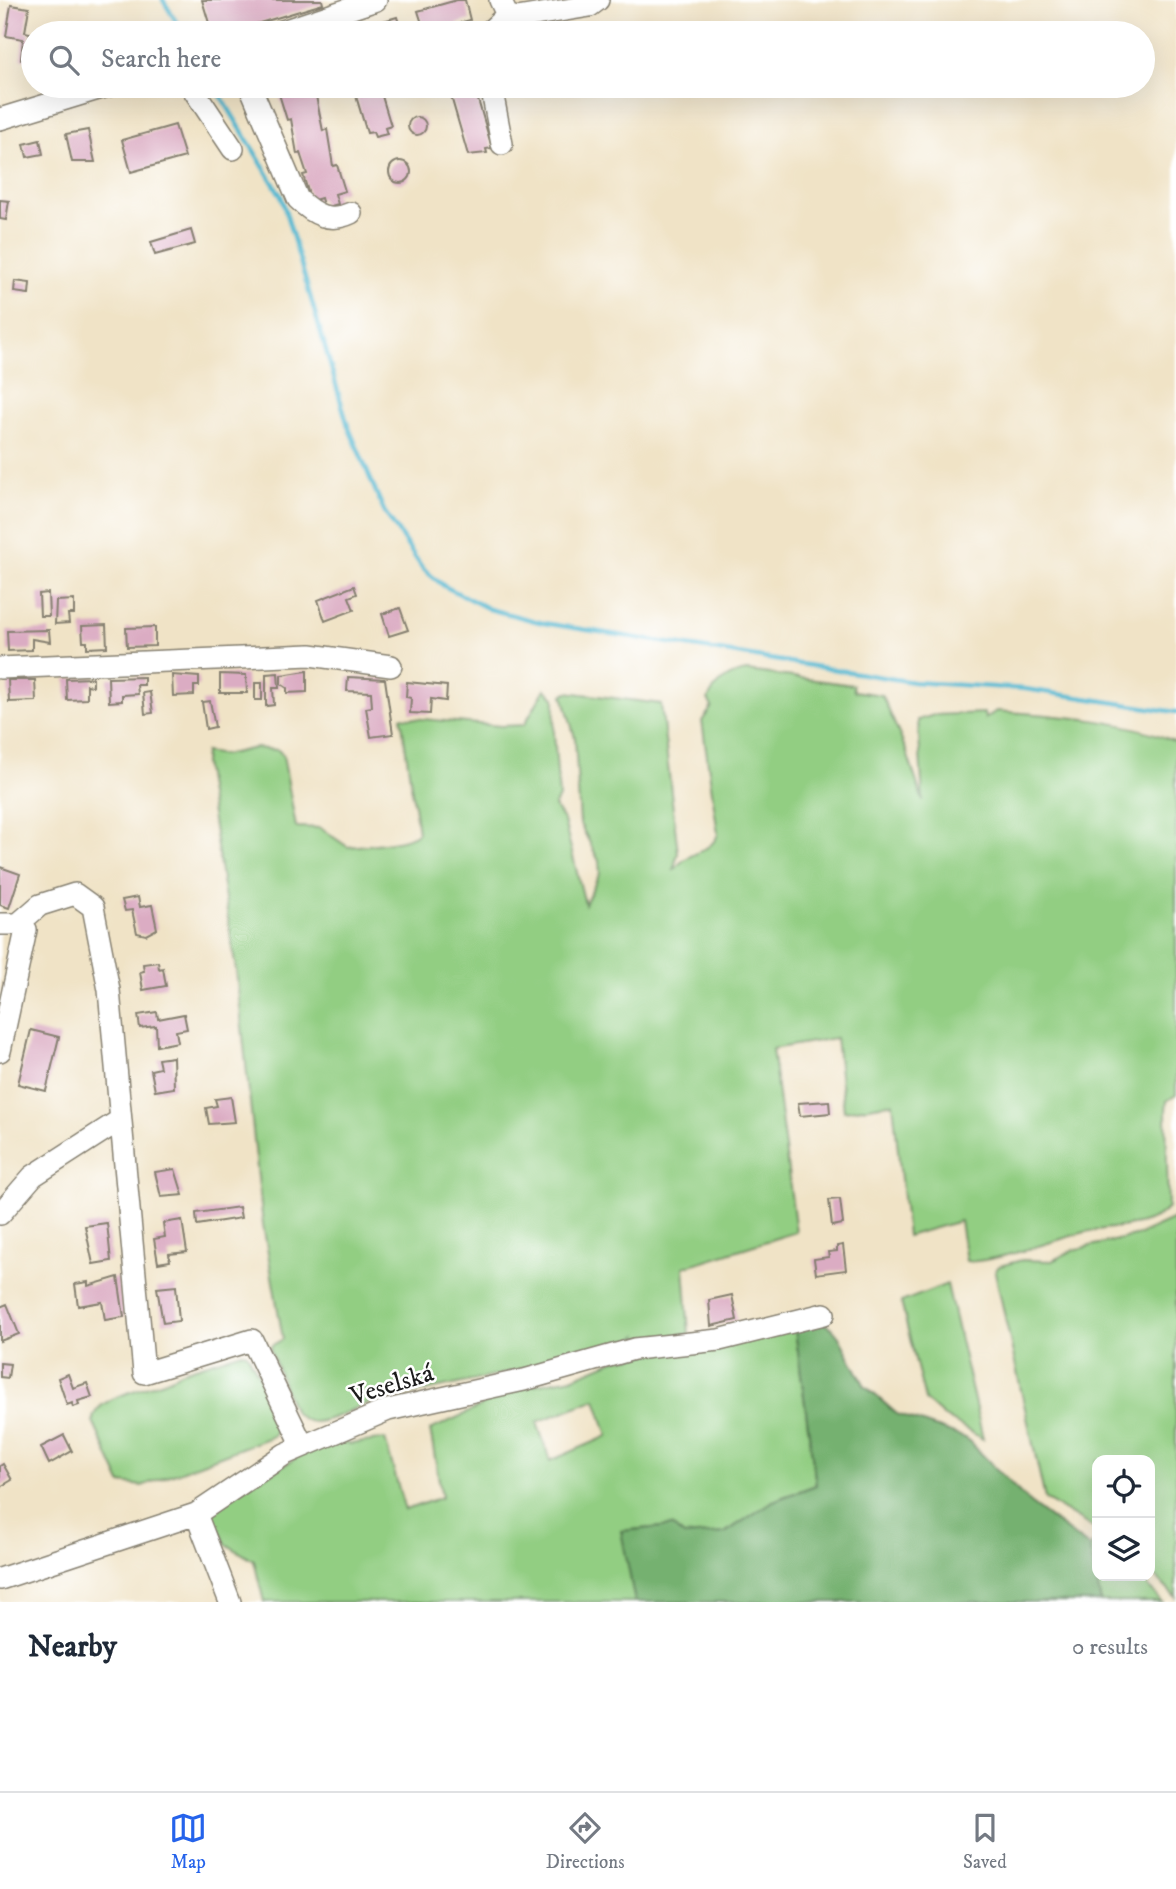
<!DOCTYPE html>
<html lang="en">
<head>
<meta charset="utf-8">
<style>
  :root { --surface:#fff; --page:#f2f2f3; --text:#1f2937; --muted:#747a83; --line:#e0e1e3; --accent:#2563eb }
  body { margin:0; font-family:"IM FELL DW Pica",serif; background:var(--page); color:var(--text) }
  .controls { position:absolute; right:21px; bottom:21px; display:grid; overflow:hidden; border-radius:14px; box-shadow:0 7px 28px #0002 }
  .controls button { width:63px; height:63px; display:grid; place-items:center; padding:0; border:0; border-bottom:2px solid var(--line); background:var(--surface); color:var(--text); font:35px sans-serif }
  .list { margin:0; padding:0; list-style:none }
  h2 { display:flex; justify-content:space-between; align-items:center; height:91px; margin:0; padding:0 28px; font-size:30px }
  h2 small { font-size:23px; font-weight:400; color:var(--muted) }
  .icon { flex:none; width:38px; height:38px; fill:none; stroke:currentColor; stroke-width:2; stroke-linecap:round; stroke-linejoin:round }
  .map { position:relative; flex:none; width:1176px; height:1602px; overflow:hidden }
  .search { position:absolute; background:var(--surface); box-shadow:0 7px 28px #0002; left:21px; right:21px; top:21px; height:77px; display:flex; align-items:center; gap:18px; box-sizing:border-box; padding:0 24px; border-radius:38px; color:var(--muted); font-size:26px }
  .sheet { height:189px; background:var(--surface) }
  nav { display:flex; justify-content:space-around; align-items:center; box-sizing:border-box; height:98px; border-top:2px solid var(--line); background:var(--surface); font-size:19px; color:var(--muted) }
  nav a { display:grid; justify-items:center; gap:4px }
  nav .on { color:var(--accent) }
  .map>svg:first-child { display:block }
  .green { fill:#92ce82; stroke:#57754f; stroke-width:2; fill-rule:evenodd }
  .forest { fill:#75b170; stroke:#486646; stroke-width:2 }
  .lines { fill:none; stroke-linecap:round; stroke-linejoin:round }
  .stream { stroke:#51b7d0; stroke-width:4.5 }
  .building { fill:#dbacc3 }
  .minor-casing { stroke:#868071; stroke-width:24 }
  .minor { stroke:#fff; stroke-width:21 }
  .labels { text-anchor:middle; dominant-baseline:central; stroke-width:5; stroke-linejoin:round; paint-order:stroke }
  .street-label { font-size:26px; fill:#1c1c1c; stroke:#fff }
</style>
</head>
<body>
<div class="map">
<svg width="1176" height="1602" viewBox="0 0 1176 1602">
  <rect width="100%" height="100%" fill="#fff"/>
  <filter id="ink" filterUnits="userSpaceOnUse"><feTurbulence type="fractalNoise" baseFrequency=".0143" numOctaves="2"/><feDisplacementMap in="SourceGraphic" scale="14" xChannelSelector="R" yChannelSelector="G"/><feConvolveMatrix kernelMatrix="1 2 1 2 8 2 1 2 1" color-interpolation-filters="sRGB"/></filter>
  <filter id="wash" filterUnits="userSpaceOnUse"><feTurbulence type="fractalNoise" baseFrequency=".00686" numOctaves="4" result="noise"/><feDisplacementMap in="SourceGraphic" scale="28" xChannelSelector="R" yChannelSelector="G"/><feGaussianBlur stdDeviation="1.57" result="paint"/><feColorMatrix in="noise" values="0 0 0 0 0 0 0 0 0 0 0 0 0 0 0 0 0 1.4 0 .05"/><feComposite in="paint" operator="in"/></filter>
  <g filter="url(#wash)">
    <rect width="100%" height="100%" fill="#f0e3c6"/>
    <path class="green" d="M747,671L853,685L854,691L882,695L906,750L923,801L918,720L934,715L984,713L985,719L996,711C1052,715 1125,719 1176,742V1095L1167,1101L1166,1111L1168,1208C1151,1229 1110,1226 1086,1232C1060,1238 988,1265 966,1261L960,1221L907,1236L893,1103L844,1111L836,1038L772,1049L796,1232L684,1267L689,1334L639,1340L638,1335L634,1339C550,1363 466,1384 380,1400C358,1404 338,1420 315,1422C305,1422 299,1418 293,1410L271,1351V1346L283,1339L263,1225L236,970L204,763L205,752L224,755L255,748L278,750L283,755L296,827L320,828L348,847C363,845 410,843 418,832L401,717L501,726L524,725L545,689L555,698L554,733L559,797L554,806L564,821L585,904L600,873L599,861L580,824L575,738L563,695L567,692L661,704L678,853L673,871C686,851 711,854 718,834L702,721L712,707L708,699C716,683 730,673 747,671Z
      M1176,1218V1598L1150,1571V1460H1097V1530L1045,1499L995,1272L999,1266L1022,1260L1052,1261L1073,1250L1139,1235Z
      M947,1284L983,1439L943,1416L925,1400L901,1302Z
      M795,1330L816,1485L780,1498L724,1533L684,1536L672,1526L622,1531L635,1602H264L254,1561L226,1544L211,1513L217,1503L328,1440L351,1444L385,1439L405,1510L442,1497L430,1430L480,1407L500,1391L572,1378L614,1360ZM596,1399L608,1436L550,1461L537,1422Z
      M242,1352L247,1353C256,1372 287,1418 273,1436L142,1486L121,1483L93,1422C91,1393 164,1388 180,1372Z
      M1092,1544H1097V1576H1139L1162,1602H1101L1088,1551Z"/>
    <path class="forest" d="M818,1320L831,1327L839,1337L865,1386L897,1414L966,1438L1030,1503L1089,1547L1101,1602H635L621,1531L672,1526L684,1536L725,1533L773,1501L816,1485L795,1330Z"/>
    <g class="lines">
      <path class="stream" d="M163,0L183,33
        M215,86L281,196L348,426L384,511L423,569L444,586L489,609L543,623L913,682L1025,689L1176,712"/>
    </g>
    <g id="blocks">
      <path class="building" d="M202,0H322L323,4L233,31L212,33Z
        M457,0H465L470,20L456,24L459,33H425L418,11Z
        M11,5L29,8L25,32L30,33L29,39H33V60L21,59L23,39L6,36Z
        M397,17L402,33H384L380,22Z
        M298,86H314L323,131L327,129L333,166L337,165L345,191L335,194L338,204L324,208L321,198L311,201L303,175L307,174L300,153L297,154L291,119L287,120L279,94Z
        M353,86H379L391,126L385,128L387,134L375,137L373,132L367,133Z
        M448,86H474L492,148L486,149L487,153L468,155Z
        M408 126a9 9 0 1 1 18 0a9 9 0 1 1-18 0Z
        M175,125L185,157L131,172L122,140Z
        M88,130L95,162H72L66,134Z
        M40,140L43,154L27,157L24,144Z
        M389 172a11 11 0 1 1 22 0a11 11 0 1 1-22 0Z
        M0,200L9,201L6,220L0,219Z
        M191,230L195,244L155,255L151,242Z
        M15,281L30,283L29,294L14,292Z
        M354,586L357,594L349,597L354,610L325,621L318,600Z
        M48,593L49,616H40L39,594Z
        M74,600V614H68L69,623L55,624L56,601Z
        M400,608L408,630L389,636L382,614Z
        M106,625L107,647L87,648V642H83L82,626Z
        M155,627V646L127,647L126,628Z
        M49,630L50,642L32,639V650L8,651L7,631Z
        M307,671V692L287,693V688L281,684V675Z
        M278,673L279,688H273L274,705L266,706V674Z
        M220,674L246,675L247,693H220Z
        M172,675L199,677V686H194V695L173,696Z
        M144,677V685H137L138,694L122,695V701L109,702L108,678Z
        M348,677L385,679L393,734L371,737L366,708L372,707L371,692L347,691Z
        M93,678V686L87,685V699L67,700L66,679Z
        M8,680H35L36,701L9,702Z
        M407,682L447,686L446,701L431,699L430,714L410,713L411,698L406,697Z
        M255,683H262V700H255Z
        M150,692L153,713L145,714L143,693Z
        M210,701L215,727L206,729L202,702Z
        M0,867L20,874L9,908L0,905Z
        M138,897L140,907L152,905L157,929L146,935L137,933L132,910L125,911L122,900Z
        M158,962L159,969L163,968L166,986L143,990L140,972L144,971L143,964Z
        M157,1012L158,1019L184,1014L187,1029L176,1031L178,1042L157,1046L156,1026L140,1028L138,1015Z
        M31,1030L59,1037L46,1091L18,1084Z
        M173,1057L174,1088L155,1091L151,1070L160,1068L158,1059Z
        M231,1097L235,1122L209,1124L206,1108L217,1106L215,1099Z
        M829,1101L830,1113L800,1116L798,1103Z
        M175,1169L183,1195L161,1197L155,1172Z
        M840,1199L843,1224L832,1226L829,1200Z
        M239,1207L241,1218L197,1225L196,1213Z
        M182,1220L187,1252L169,1254L170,1261L158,1263L154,1239L165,1237L163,1223Z
        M107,1223L111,1261L93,1264L85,1226Z
        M843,1245L846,1270L816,1274L814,1259L829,1257L828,1252L837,1251V1246Z
        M118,1277L124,1317L105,1320L102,1302L78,1306L75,1284L88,1282V1286Z
        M176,1286L179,1321L163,1323L157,1288Z
        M732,1295L737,1320L711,1326L709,1300Z
        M7,1304L19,1334L0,1341V1307Z
        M0,1363L10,1364L8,1378L0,1377Z
        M68,1374L73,1388L87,1383L92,1397L78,1401L79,1405L73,1407L72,1403L67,1405L58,1378Z
        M64,1435L72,1451L49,1464L41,1447Z
        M3,1464L12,1480L0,1487V1466Z"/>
    </g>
  </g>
  <g filter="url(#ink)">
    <use href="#blocks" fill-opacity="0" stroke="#868071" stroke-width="2"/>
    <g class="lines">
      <defs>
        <path id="minor" d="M500,0L507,15L517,18L590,6L598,0
          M277,33L376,0
          M488,33L507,15
          M191,86L233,149
          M250,86L298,199C314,215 330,223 351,213
          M491,86L502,144
          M0,119L108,86
          M0,668L310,655L391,666
          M0,924H18L26,930L0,1051
          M18,924L40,905L75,894L93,907L109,990L144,1373L252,1340L303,1446
          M0,1214L33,1176L120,1120
          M196,1514L230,1602
          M0,1579L196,1514L285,1454L388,1410L524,1380L634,1349L719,1340L824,1314"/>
      </defs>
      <use href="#minor" class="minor-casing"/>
      <use href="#minor" class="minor"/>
    </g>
  </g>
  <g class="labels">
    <g class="street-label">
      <text transform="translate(392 1385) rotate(-17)">Veselská</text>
    </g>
  </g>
</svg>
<div class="controls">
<button><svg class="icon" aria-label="locate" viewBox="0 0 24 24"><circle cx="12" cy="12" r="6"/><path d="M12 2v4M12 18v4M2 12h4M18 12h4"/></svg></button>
<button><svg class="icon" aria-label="layers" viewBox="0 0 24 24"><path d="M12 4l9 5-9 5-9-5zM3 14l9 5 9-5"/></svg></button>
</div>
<div class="search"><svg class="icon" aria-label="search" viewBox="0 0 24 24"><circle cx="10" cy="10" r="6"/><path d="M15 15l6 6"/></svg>Search here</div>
</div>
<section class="sheet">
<h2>Nearby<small>0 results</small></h2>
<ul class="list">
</ul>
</section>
<nav>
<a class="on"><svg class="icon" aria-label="map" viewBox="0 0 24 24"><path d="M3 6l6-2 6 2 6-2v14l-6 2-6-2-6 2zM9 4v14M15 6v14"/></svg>Map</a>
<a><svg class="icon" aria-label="directions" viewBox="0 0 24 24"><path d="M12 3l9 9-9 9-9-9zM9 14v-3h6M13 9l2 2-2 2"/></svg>Directions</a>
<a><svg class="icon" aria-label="saved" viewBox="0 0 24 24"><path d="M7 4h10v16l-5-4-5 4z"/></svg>Saved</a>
</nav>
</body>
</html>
